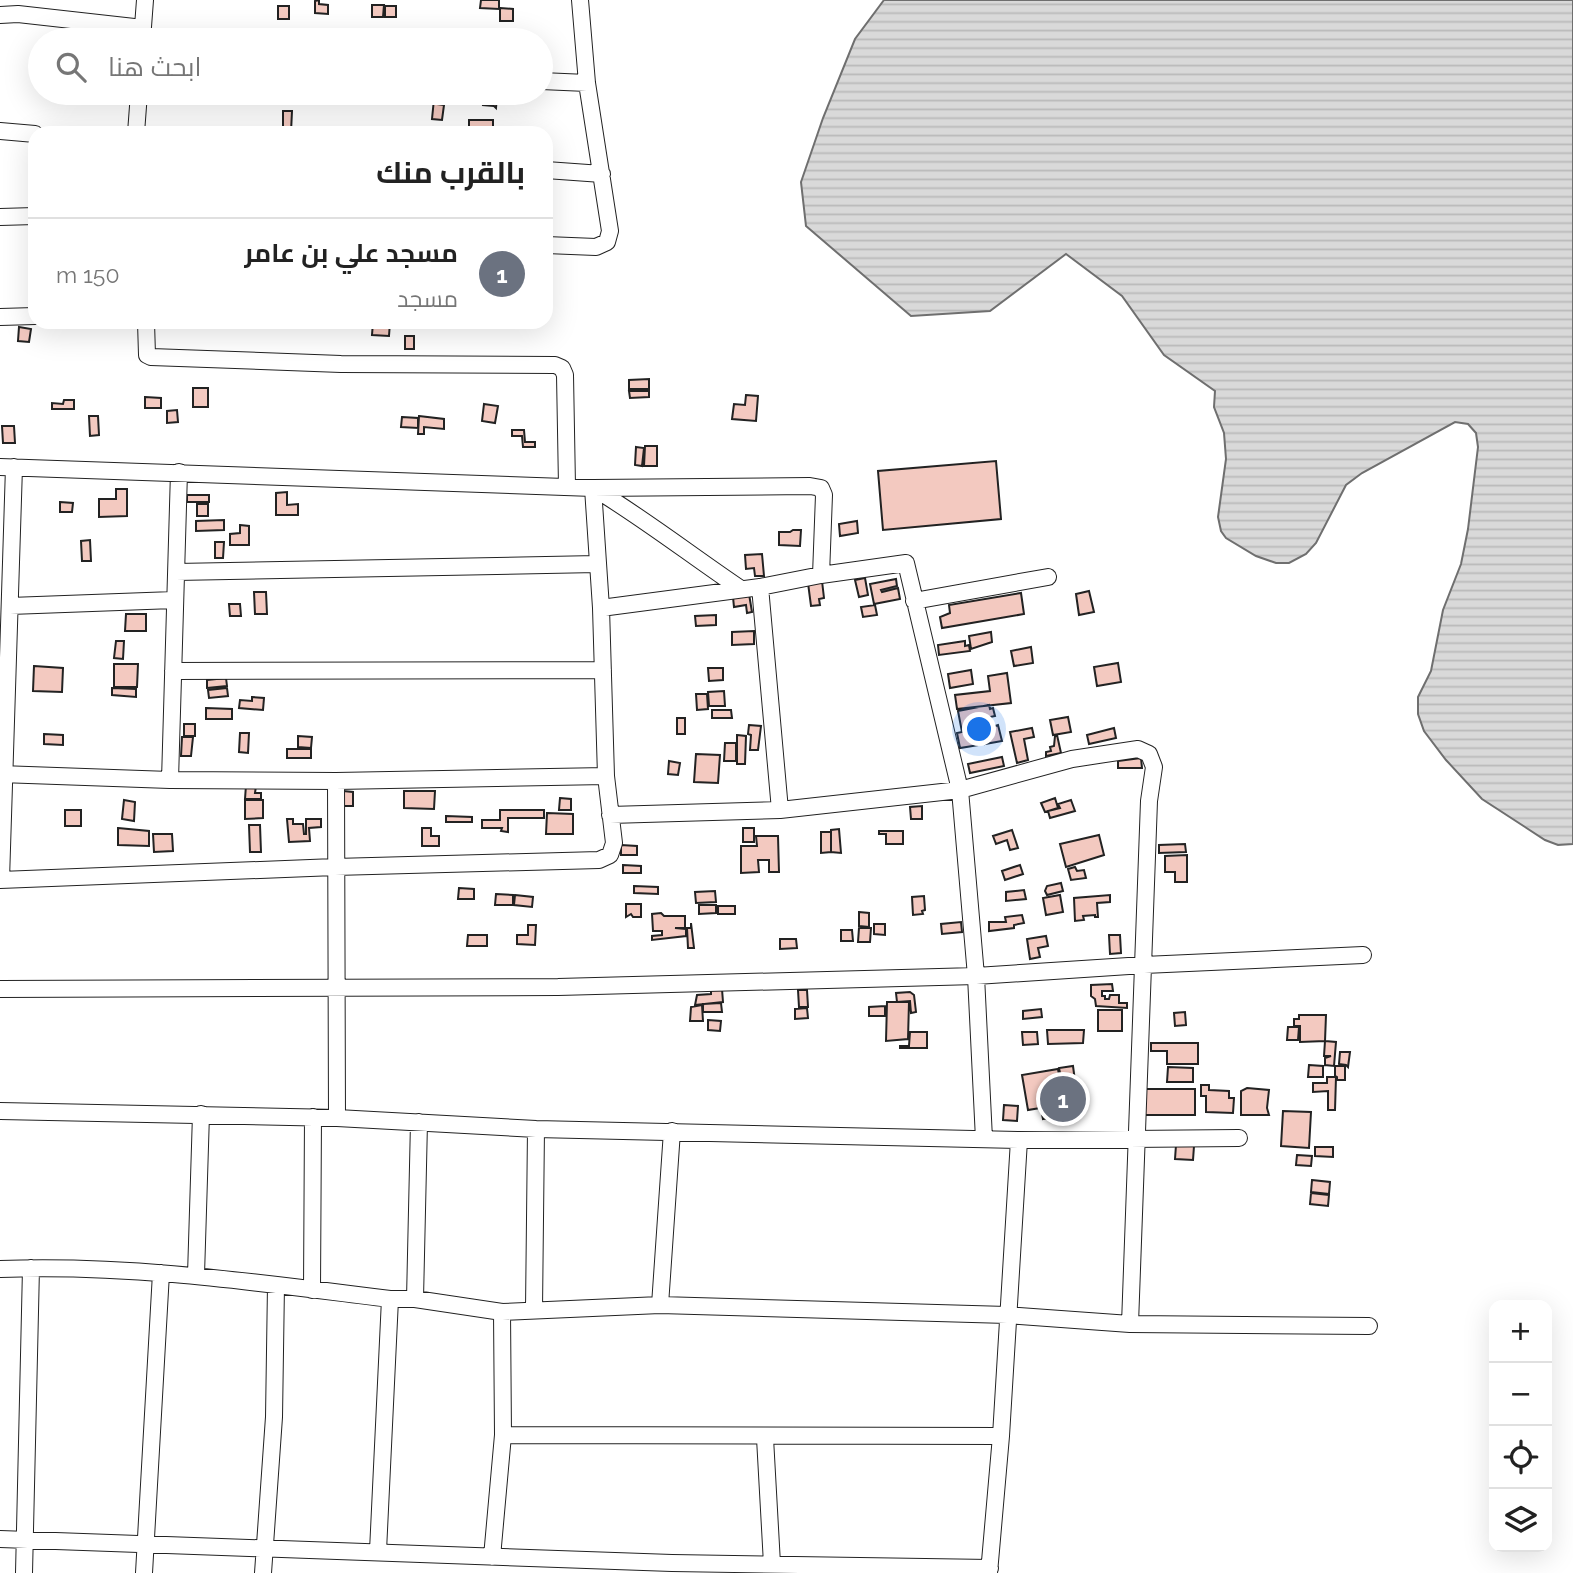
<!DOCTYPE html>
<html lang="ar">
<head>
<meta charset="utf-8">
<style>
  :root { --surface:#fff; --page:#f2f2f2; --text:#222; --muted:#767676; --line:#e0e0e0; --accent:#b45309 }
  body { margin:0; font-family:Raleway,Cairo,sans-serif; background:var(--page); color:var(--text); direction:rtl }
  .controls { position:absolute; right:21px; bottom:21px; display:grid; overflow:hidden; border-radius:14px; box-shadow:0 7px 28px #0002 }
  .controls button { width:63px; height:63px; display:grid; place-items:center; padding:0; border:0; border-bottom:2px solid var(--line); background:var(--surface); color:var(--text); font:35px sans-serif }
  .you { position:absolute; left:980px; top:730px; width:24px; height:24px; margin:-18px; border:5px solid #fff; border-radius:50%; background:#1a73e8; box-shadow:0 0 0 10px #1a73e833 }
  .badge { display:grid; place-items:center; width:46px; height:46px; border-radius:50%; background:var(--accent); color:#fff; font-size:23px; font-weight:700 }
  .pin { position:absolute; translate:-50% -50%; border:4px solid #fff; box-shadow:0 2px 7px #0006 }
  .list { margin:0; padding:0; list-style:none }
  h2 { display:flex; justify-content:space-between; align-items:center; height:91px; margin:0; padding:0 28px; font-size:30px }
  h2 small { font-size:23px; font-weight:400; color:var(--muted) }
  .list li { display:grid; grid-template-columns:46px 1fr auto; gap:21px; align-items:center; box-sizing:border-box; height:112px; padding:0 28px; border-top:2px solid var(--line) }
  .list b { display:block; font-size:26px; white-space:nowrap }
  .list p { margin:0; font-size:23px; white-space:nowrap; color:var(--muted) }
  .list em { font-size:23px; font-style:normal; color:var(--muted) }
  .icon { flex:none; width:38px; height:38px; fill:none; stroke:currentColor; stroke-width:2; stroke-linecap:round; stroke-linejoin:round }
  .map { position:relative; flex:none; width:1573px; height:1573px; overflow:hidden; direction:ltr }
  .search { position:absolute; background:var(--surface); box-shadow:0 7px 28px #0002; left:28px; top:28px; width:525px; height:77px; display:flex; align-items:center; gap:18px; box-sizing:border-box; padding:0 24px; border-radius:38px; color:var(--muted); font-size:26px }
  .panel { position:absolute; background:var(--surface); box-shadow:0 7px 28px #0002; left:28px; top:126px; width:525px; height:203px; border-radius:21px; direction:rtl }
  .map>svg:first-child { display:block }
  .water { fill:url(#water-rules); stroke:#6f6f6f; stroke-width:2 }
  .building { fill:#f3c9c0; stroke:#222; stroke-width:2 }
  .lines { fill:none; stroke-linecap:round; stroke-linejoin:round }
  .street-casing { stroke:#222; stroke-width:18 }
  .street { stroke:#fff; stroke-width:16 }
</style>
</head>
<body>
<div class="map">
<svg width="1573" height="1573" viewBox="0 0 1573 1573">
  <defs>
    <pattern id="water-rules" width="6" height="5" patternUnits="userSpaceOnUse" patternTransform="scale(1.75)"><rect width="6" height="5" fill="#d9d9d9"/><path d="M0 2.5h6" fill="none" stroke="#bababa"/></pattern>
  </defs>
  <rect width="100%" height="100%" fill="#fff"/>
  <path class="water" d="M884,0H1573V844L1558,845L1545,840L1482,799L1446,760L1424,731L1418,714V697L1431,671L1443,610L1461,564L1468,529L1478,447L1476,433L1468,424L1455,422L1362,473L1346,485L1316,543L1306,554L1289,563H1276L1256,556L1226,538L1221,531L1218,517L1226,459L1224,433L1214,407L1215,391L1164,355L1122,296L1066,254L990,311L911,316L806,226L801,182L823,118L855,39Z"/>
  <path class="building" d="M319,0V4L328,5V14L315,13V1Z
    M481,0H499V9L480,8Z
    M372,5H384L383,17H372Z
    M278,6H289V19H278Z
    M385,6H396V17H385Z
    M500,8L513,9V21H500Z
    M113,29L135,32L134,40L112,39Z
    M484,96L497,97L496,108L494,106L483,105Z
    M434,99L437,100L436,104L444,105L442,120L432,119Z
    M283,111H292L291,132L283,131Z
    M469,120H493V129H483V133H469Z
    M373,322H390L389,336L372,335Z
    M19,327L31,329L29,342L18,341Z
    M405,336H414V349H405Z
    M649,379V389H629V380Z
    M193,388H208V407H193Z
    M629,391H649V397L630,398Z
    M746,395L758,396L756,421L732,419L734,404L745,405Z
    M145,397L161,398V408H145Z
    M64,400H74V409H52V403L63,404Z
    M484,404L498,406L495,423L482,421Z
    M177,410L178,422L167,423V411Z
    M89,416H98L99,435L90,436Z
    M419,416L444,419V429L424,427V434H418Z
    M402,417L418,418V428L401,427Z
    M2,426H14L15,443H3Z
    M512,430H524L525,442H535V447H523L522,436H512Z
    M645,446H657V466H644Z
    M636,447L644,448L642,466L635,465Z
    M996,461L1001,519L883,530L878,471Z
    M116,489H127V516L99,517V499H116Z
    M287,492V505L298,504V515H276V493Z
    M187,495H209V502H187Z
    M60,502L73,503L72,512H60Z
    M197,504H208V516H197Z
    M224,520V530L196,531V521Z
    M857,521L858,533L840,536L839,524Z
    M240,525L249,526V545H230V534L240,533Z
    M793,530H801L800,546L779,545V532H790Z
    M90,540L91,561H82L81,541Z
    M215,542H224L223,558H215Z
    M762,554L764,576H755L754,568L746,569L745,555Z
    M865,578L868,595L859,597L855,580Z
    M896,579L897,586L881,590L882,592L898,588L900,599L874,604L870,584Z
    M822,581L824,598L819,599L820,605L811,606L808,583Z
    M1089,591L1094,612L1079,615L1076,594Z
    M254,592H266L267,614H255Z
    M1021,593L1024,614L942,628L940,617L950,613L949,605Z
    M749,594L752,612L747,613L746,605L734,607L733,597Z
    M229,604H240L241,616H230Z
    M875,605L877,615L863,617L861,607Z
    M126,614H146V631H125Z
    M716,615V625L696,626L695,616Z
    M754,631V644L732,645V632Z
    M991,632L992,642L971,649L969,636Z
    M116,641H124L123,659L114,658Z
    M965,641V646L969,645L970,651L939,655L938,645Z
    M1031,647L1033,663L1014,666L1011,651Z
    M1118,663L1121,682L1097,686L1094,667Z
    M114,664H138L137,687H114Z
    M34,666L63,668L62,692L33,691Z
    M708,668H723V680L709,681Z
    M971,670L973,684L950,688L948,674Z
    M1007,673L1011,703L957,709L955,695L990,691L988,676Z
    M226,678L227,686L207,688V680Z
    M112,688L136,689V697L112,695Z
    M227,688L228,696L209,698L208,690Z
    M724,691L725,706H709L708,692Z
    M696,694H707L708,709L697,710Z
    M252,697L264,698L263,710L239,708L240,700L252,701Z
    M989,705L990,709L993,708L995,716L990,717L992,727L998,725L1002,741L985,744L982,728L976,730L979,745L960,748L957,733L962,732L958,711Z
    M206,708L232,709V719H206Z
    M712,710H731L732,718H712Z
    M1068,717L1071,732L1053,735L1050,720Z
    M677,718H685V734H677Z
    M184,724H195V736H184Z
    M749,725L761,726L758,750H750L751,735L748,734Z
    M1032,728L1034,737L1024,739L1028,760L1017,763L1010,732Z
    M1114,728L1116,738L1089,744L1087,735Z
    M240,733H249L248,753L239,752Z
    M44,734L63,735V745L44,744Z
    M737,735L746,736L745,764H737Z
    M1057,735L1061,753L1046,756V752L1051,751L1050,747L1054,746L1055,736Z
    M298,736L312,737L311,748L298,747Z
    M182,737H193L191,756H181Z
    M725,743H736V761H724Z
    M287,749H311V758H287Z
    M696,754L720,755L718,783L694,782Z
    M1002,757L1004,766L970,773L968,764Z
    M1141,758L1142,768H1118V761Z
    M669,761L680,763L678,775L668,774Z
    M246,785L256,786L255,793H261V799H245Z
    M343,791L353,792V806H343Z
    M404,791H435L434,809L404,808Z
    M560,798L571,799V810H559Z
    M1055,798L1058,808L1045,812L1041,803Z
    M124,800L135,802L134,821L122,819Z
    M245,800H263V818L245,819Z
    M1071,800L1075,811L1050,818L1048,811L1060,808L1058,804Z
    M922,806V819H911L910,807Z
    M65,810H81V826H65Z
    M500,810H544V818H508V832L501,831L502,828H482V820H500Z
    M547,813L573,814V834H546Z
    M446,816L472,817V822H446Z
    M287,819H293V824H303L304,834H306V819H321V827L309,828L310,841L289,842Z
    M249,825H260L261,852H250Z
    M118,828L149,831V846L118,845Z
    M422,828H431V836H439V846H422Z
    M743,828H754V842H743Z
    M839,829L841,853L831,852V830Z
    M1012,830L1018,848L1010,850L1007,840L996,844L993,836Z
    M879,831H903V844H886V834H879Z
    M821,832H831V852L821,853Z
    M153,834H172L173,851L154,852Z
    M1099,835L1104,855L1066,867L1060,844Z
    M756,836H778L779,872H769V860H758L759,872L741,873V846H757Z
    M1185,844L1186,852L1159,853V845Z
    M621,845L637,846V855H621Z
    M1187,855V882H1175V872H1165V856Z
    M623,865L641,866V873H623Z
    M1020,865L1023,874L1005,880L1002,871Z
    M1075,867L1077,871L1084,870L1086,878L1071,880L1068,869Z
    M1061,883L1063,891L1047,895L1045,891L1047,886Z
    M634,886L658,887V894L634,893Z
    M459,888L474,889V899H458Z
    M1024,890L1026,899L1006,901V892Z
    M715,891L716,902L696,903L695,892Z
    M496,894L513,895V905H495Z
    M515,895L533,897L532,907L514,905Z
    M1060,895L1063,912L1046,915L1043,898Z
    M1110,895V902L1097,903L1098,917H1095V915L1083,916L1084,920L1075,921L1074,898Z
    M924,896L925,910L922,911L923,914L913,915L912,897Z
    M626,904H641V917H633L631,914L626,917Z
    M699,905H716V913L699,914Z
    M718,906H735V914H718Z
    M859,912L869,913V927L859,926Z
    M661,913L664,916H685V928H675L686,929V936L652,940V936L662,935V931H653L652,914Z
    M1022,915L1024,923L1014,925V928L989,931V922H1006L1005,917Z
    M961,922L962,932L942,934L941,924Z
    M691,923L694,948H688L687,928H691Z
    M874,924H885V935L874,934Z
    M528,925H536L535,945L517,944V935H528Z
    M859,928H871L870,942H858Z
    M841,930H852L853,941H841Z
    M468,935H487V946H467Z
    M1109,935H1120L1121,953L1110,954Z
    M1046,936L1048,946L1038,948L1040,957L1030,959L1027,939Z
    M780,939H796L797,948L780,949Z
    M1112,984L1113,991H1102V996H1105V999H1109L1110,995H1119V1003H1127V1008L1096,1006L1095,999L1091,996V985Z
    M722,989L723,1002L695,1005L697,995L711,994V990Z
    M798,990H807L808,1007H799Z
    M910,992L914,995L916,1012L911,1013L910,1001L897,1002L896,993Z
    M887,1002H909L908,1039L886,1041Z
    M721,1003L722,1012H703V1004Z
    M702,1005L703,1021H690L691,1007Z
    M885,1006V1016H869V1007Z
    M807,1008L808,1018L795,1019V1009Z
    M1041,1009L1042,1017L1023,1019V1011Z
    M1098,1010H1122V1031H1098Z
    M1185,1012L1186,1025L1175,1026L1174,1013Z
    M1299,1015H1326L1325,1041L1300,1042V1026H1294V1019H1299Z
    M708,1020L721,1021L720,1031L708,1030Z
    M1288,1027H1299L1298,1040H1287Z
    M1047,1030H1084L1083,1043L1048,1044Z
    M910,1032H927V1048H900V1046H909Z
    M1022,1032H1037L1038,1044L1023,1045Z
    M1325,1041L1336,1042L1334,1066L1325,1065V1058L1331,1056H1324Z
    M1151,1043H1198V1064H1167V1051H1151Z
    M1340,1052H1350L1348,1067L1346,1065L1339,1064Z
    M1309,1065L1323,1066V1077H1308Z
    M1073,1066L1075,1081L1062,1083L1059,1068Z
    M1335,1066H1345V1080H1337V1077L1335,1076Z
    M1168,1067L1193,1068V1082H1167Z
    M1058,1069L1064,1104L1028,1110L1022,1075Z
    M1327,1077H1336L1335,1110H1328V1091L1313,1092V1083H1327Z
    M1077,1083L1079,1102L1071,1104L1073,1114L1043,1119L1041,1109L1066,1105L1063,1085Z
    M1201,1085H1209V1090L1229,1091V1098H1234L1233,1113L1206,1112V1096H1201Z
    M1247,1088L1269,1090L1267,1108L1269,1115H1241V1091Z
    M1142,1089H1195V1115H1142Z
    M1004,1105L1018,1106L1017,1121L1003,1120Z
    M1283,1111L1311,1112L1309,1148L1281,1146Z
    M1176,1145L1194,1146L1193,1160L1175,1159Z
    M1315,1147H1333V1157L1315,1156Z
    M1297,1155L1312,1156L1311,1166L1296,1165Z
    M1312,1180L1330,1182L1329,1194L1311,1192Z
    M1311,1193L1329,1195L1328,1206L1310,1204Z"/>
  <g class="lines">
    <defs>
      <path id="street" d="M0,15L18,14L143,28
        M142,40L145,0
        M541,81L587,83
        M0,131L35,134
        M136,133L139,93
        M546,170L602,174
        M0,217L35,216
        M546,245L596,247L607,242L610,231L587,83L580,0
        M0,317L35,316
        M146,322L147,355L151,357L341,364L555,365L562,368L565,375L567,486
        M0,467L593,488L810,486L821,488L824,495L821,575
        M595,489C646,520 692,556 741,589
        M176,572L597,564
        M760,587L780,810
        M914,601L1048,577
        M10,606L174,600
        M601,608L760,587L821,575L906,563L960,790L976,976L984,1139
        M173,671L603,670
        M0,774L170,780L336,781L606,776
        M170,780L179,472
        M336,781L337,1118
        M610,815L780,810L960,790L1072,759L1138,749L1149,754L1154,767L1149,801L1130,1324
        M0,880L335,867L599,860L610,855L614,843L606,776L601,608L593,488
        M1,880L14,467
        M0,989L558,987L976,976L1144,965L1363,955
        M0,1111L337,1118L536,1129L1019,1140L1239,1138
        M0,1269C131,1264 260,1283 390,1299H415L502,1312L660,1305L1007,1315L1130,1324L1369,1326
        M196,1275L201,1114
        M312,1290L313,1117
        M415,1299L419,1122
        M660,1305L672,1131
        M534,1309L536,1129
        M503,1435L1001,1436
        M765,1438L772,1564
        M0,1539L672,1563L990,1568
        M378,1551L390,1299
        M492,1557L503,1435L502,1312
        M24,1573L31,1268
        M144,1573L161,1273
        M263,1573L274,1417L276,1285
        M989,1573L1001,1436L1019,1140"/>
    </defs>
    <use href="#street" class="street-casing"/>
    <use href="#street" class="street"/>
  </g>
</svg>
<div class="controls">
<button>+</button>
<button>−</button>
<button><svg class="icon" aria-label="locate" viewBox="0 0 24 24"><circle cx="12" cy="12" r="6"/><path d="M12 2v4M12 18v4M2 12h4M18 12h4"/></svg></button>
<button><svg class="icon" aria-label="layers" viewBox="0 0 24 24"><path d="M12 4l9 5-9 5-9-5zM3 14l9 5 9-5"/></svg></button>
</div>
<div class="you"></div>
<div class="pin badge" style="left:1063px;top:1099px;background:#6b7280">1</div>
<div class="search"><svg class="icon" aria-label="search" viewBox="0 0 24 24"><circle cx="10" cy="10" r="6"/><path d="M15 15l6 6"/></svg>ابحث هنا</div>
<section class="panel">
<h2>بالقرب منك<small></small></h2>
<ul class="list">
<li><span class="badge" style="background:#6b7280">1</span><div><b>مسجد علي بن عامر</b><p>مسجد</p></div><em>150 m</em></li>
</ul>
</section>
</div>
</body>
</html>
